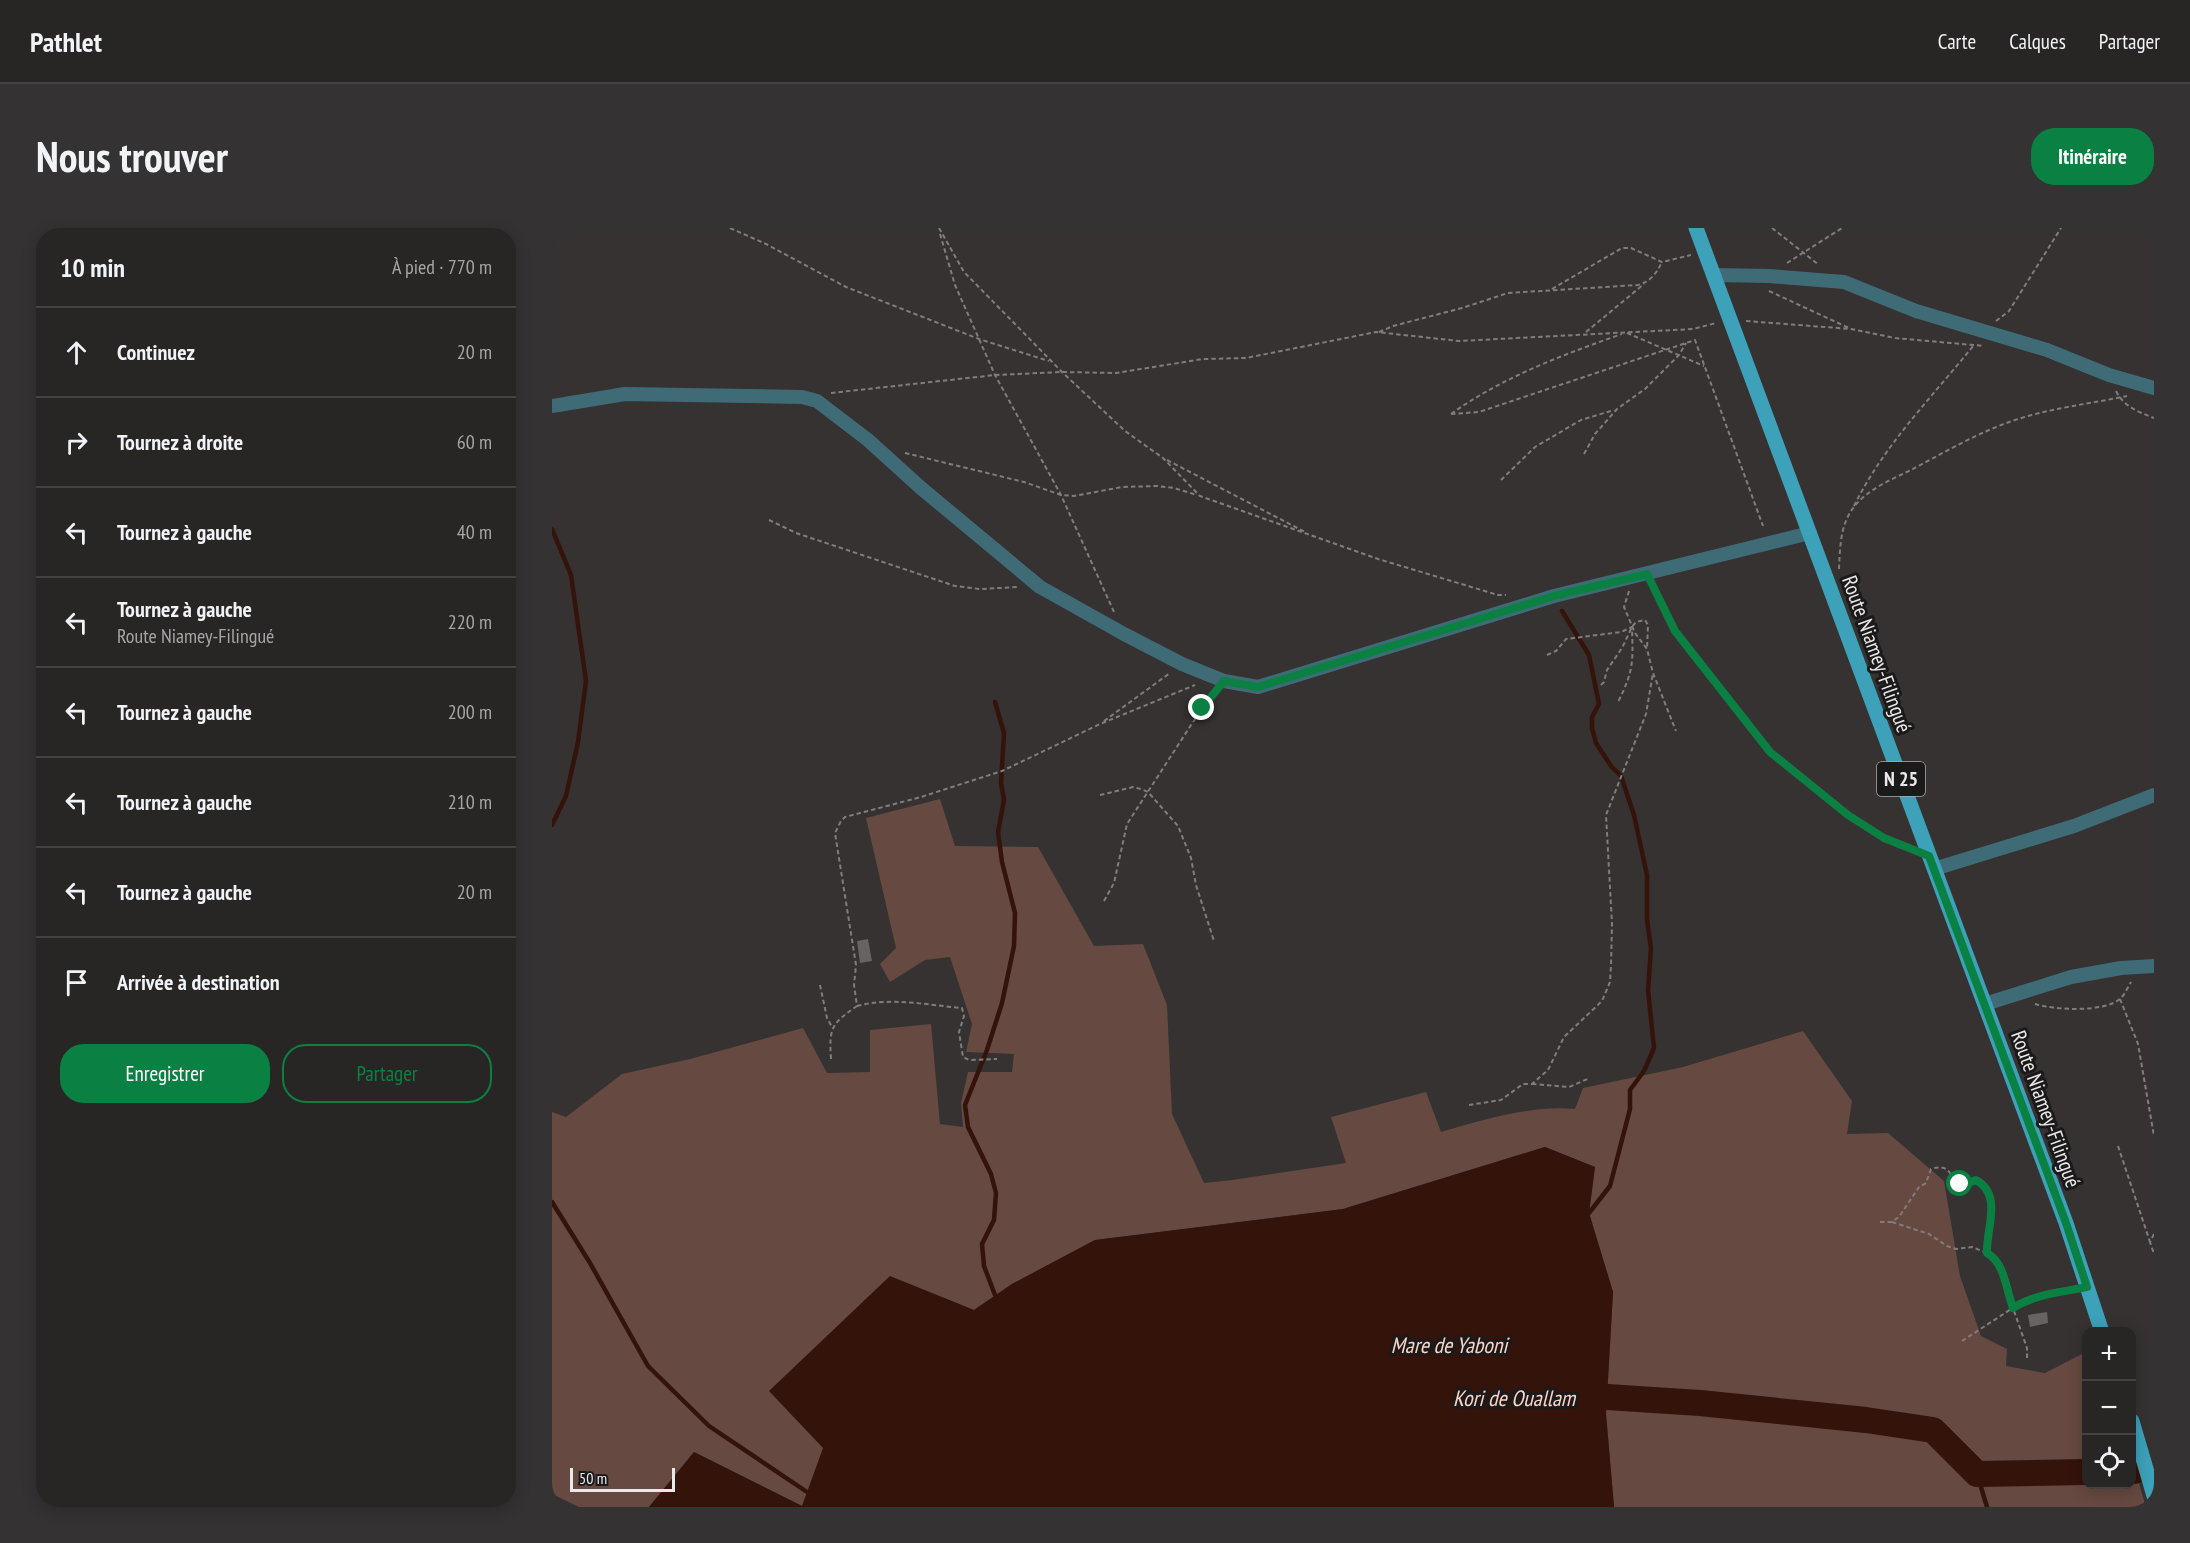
<!DOCTYPE html>
<html lang="fr">
<head>
<meta charset="utf-8">
<style>
  :root { --surface:#282625; --page:#343232; --text:#f1f3f6; --muted:#a5a5a7; --line:#444342; --accent:#0b8043 }
  body { margin:0; font-family:"PT Sans Narrow",sans-serif; background:var(--page); color:var(--text) }
  .controls { position:absolute; right:18px; bottom:18px; display:grid; overflow:hidden; border-radius:12px; box-shadow:0 3px 15px #0003 }
  .controls button { width:54px; height:54px; display:grid; place-items:center; padding:0; border:0; border-bottom:2px solid var(--line); background:var(--surface); color:var(--text); font:30px sans-serif }
  .scale { position:absolute; left:18px; bottom:15px; width:105px; box-sizing:border-box; padding-left:6px; border:3px solid #eae8e8; border-top:0; font-size:16px; line-height:21px; white-space:nowrap; color:#eae8e8; -webkit-text-stroke:4px #1b1a1a; paint-order:stroke }
  .stop { position:absolute; width:18px; height:18px; margin:-14px; border:4px solid #0b8043; border-radius:50%; background:#fff }
  .stop.end { background:#0b8043; border-color:#fff; box-shadow:0 2px 6px #0008 }
  .list { margin:0; padding:0; list-style:none }
  h2 { display:flex; justify-content:space-between; align-items:center; height:78px; margin:0; padding:0 24px; font-size:26px }
  h2 small { font-size:20px; font-weight:400; color:var(--muted) }
  .list li { display:grid; grid-template-columns:39px 1fr auto; gap:18px; align-items:center; box-sizing:border-box; height:90px; padding:0 24px; border-top:2px solid var(--line) }
  .list b { display:block; font-size:22px; white-space:nowrap }
  .list p { margin:0; font-size:20px; white-space:nowrap; color:var(--muted) }
  .list em { font-size:20px; font-style:normal; color:var(--muted) }
  .actions { display:flex; gap:12px; padding:18px 24px }
  .actions a { flex:1; padding:14px 0; border:2px solid var(--accent); border-radius:24px; text-align:center; font-size:21px; color:var(--accent) }
  .actions .main { background:var(--accent); color:#fff }
  .icon { flex:none; width:33px; height:33px; fill:none; stroke:currentColor; stroke-width:2; stroke-linecap:round; stroke-linejoin:round }
  .map { position:relative; flex:none; width:1602px; height:1279px; overflow:hidden; border-radius:24px }
  header { display:flex; align-items:center; gap:36px; box-sizing:border-box; height:84px; padding:0 30px; background:var(--surface); border-bottom:2px solid var(--line) }
  header strong { font-size:28px }
  nav { display:flex; gap:33px; margin-inline-start:auto; font-size:21px }
  .intro { display:flex; align-items:center; justify-content:space-between; box-sizing:border-box; height:144px; padding:0 36px }
  h1 { margin:0; font-size:42px }
  .button { padding:15px 27px; border-radius:24px; background:var(--accent); color:#fff; font-size:21px; font-weight:700 }
  main { display:flex; gap:36px; padding:0 36px }
  aside { flex:1; background:var(--surface); border-radius:24px; box-shadow:0 3px 15px #0003 }
  .map>svg:first-child { display:block }
  .green { fill:#664941 }
  .water { fill:#34130b }
  .lines { fill:none; stroke-linecap:round; stroke-linejoin:round }
  .stream { stroke:#34130b; stroke-width:4.5 }
  .river { stroke:#34130b; stroke-width:26 }
  .building { fill:#666362 }
  .path { stroke:#807d7d; stroke-width:2; stroke-dasharray:4.5 3; stroke-linecap:butt }
  .minor { stroke:#3f6b76; stroke-width:14 }
  .primary { stroke:#3ca1b9; stroke-width:15 }
  .route { stroke:#0b8043; stroke-width:8 }
  .labels { text-anchor:middle; dominant-baseline:central; stroke-width:6; stroke-linejoin:round; paint-order:stroke }
  .shield { fill:#1b1a1a; stroke:#acaaaa; stroke-width:1.5 }
  .shield-label { font-size:20px; font-weight:bold; fill:#eae8e8 }
  .street-label { font-size:21px; fill:#eae8e8; stroke:#1b1a1a }
  .water-label { font-size:22px; font-style:italic; fill:#fcd1c6; stroke:#1b1a1a }
</style>
</head>
<body>
<header>
<strong>Pathlet</strong>
<nav><a>Carte</a><a>Calques</a><a>Partager</a></nav>
</header>
<div class="intro"><h1>Nous trouver</h1><a class="button">Itinéraire</a></div>
<main>
<aside>
<h2>10 min<small>À pied · 770 m</small></h2>
<ul class="list">
<li><svg class="icon" aria-label="ahead" viewBox="0 0 24 24"><path d="M12 20V5M6 11l6-6 6 6"/></svg><div><b>Continuez</b></div><em>20 m</em></li>
<li><svg class="icon" aria-label="right" viewBox="0 0 24 24"><path d="M7 20v-9h11M14 6l5 5-5 5"/></svg><div><b>Tournez à droite</b></div><em>60 m</em></li>
<li><svg class="icon" aria-label="left" viewBox="0 0 24 24"><path d="M17 20v-9H6M10 6l-5 5 5 5"/></svg><div><b>Tournez à gauche</b></div><em>40 m</em></li>
<li><svg class="icon" aria-label="left" viewBox="0 0 24 24"><path d="M17 20v-9H6M10 6l-5 5 5 5"/></svg><div><b>Tournez à gauche</b><p>Route Niamey-Filingué</p></div><em>220 m</em></li>
<li><svg class="icon" aria-label="left" viewBox="0 0 24 24"><path d="M17 20v-9H6M10 6l-5 5 5 5"/></svg><div><b>Tournez à gauche</b></div><em>200 m</em></li>
<li><svg class="icon" aria-label="left" viewBox="0 0 24 24"><path d="M17 20v-9H6M10 6l-5 5 5 5"/></svg><div><b>Tournez à gauche</b></div><em>210 m</em></li>
<li><svg class="icon" aria-label="left" viewBox="0 0 24 24"><path d="M17 20v-9H6M10 6l-5 5 5 5"/></svg><div><b>Tournez à gauche</b></div><em>20 m</em></li>
<li><svg class="icon" aria-label="arrive" viewBox="0 0 24 24"><path d="M6 21V4h12l-3 4 3 4H6"/></svg><div><b>Arrivée à destination</b></div></li>
</ul>
<div class="actions"><a class="main">Enregistrer</a><a>Partager</a></div>
</aside>
<div class="map">
<svg width="1602" height="1279" viewBox="0 0 1602 1279">
  <rect width="100%" height="100%" fill="#353231"/>
  <path class="green" d="M388,571L403,618L486,619L542,718L591,716L615,777L620,886L652,955L680,952L794,935L779,889L874,864L889,904C931,892 979,877 1023,881L1031,860L1131,839L1251,803L1300,873L1295,906L1336,905L1392,953L1408,1048L1429,1108L1455,1121L1454,1138L1493,1145L1534,1124V1256H1580V1232L1594,1279H1062L1054,1186L1061,1064L1037,985L1043,939L993,919L791,981L543,1012L460,1056L422,1082L338,1049L250,1278L142,1224L97,1279H27L0,1266V884L14,889L70,846L138,831L251,800L275,845L318,844V802L379,796L388,896L411,899L409,875L416,844H460L462,826L414,824L420,796L398,729L373,732L338,754L328,736L344,720L314,590Z"/>
  <path class="water" d="M993,919L1043,939L1037,985L1061,1064L1054,1186L1062,1279H97L142,1224L250,1278L271,1220L217,1163L338,1048L422,1082L460,1056L543,1012L791,981Z"/>
  <g class="lines">
    <path class="stream" d="M0,301L19,347L34,453L26,514L14,568L0,597
      M1010,383L1037,427L1047,476L1040,489V500L1044,515L1059,538L1069,548L1082,587L1095,647V692L1099,720L1096,762L1102,820L1092,843L1078,862V881L1058,958L1037,985
      M443,474L452,505L449,555L452,572L446,604L450,634L463,685L462,718L450,775L435,822L413,877L416,899L439,946L444,965L442,992L430,1016L432,1038L443,1067
      M0,974L38,1035L96,1138L157,1198L255,1264
      M1425,1246L1435,1279"/>
    <path class="river" d="M1020,1169H1055L1148,1175L1314,1192L1381,1202L1425,1246L1534,1244
      M1580,1243H1582"/>
  </g>
  <path class="building" d="M316,711L320,733L308,735L305,713Z
    M1495,1084L1496,1095L1478,1099L1476,1087Z"/>
  <g class="lines">
    <path class="path" d="M178,0L214,16L294,59L427,111L497,133
      M387,0L412,44L510,144L573,203L611,230L648,268L826,331L946,367H954
      M1220,0L1267,37
      M388,6L403,57L443,147L509,267L562,384
      M1235,35L1290,0
      M1000,61L1070,20H1079L1110,34L1139,27
      M1217,63L1297,100
      M1194,93L1299,101L1343,110L1432,118
      M1444,93L1457,83L1509,0
      M827,104L841,98L910,80L956,65L1086,57C1099,53 1104,46 1110,34
      M1034,104L1092,56
      M1075,105L1152,138
      M1564,163C1572,179 1587,184 1602,190
      M279,165L443,147L510,144L564,145L651,131L694,130L824,104L907,113L1141,101L1164,95
      M899,186L927,184L1143,112L1211,298
      M899,186C951,149 1010,127 1070,106
      M353,225L472,254L509,267L522,268L570,259L605,258L622,260L645,267
      M1032,226L1043,206L1065,181L1093,161L1127,127L1134,115
      M615,232L753,304
      M949,252L983,219L1029,192L1062,182
      M1302,278C1332,217 1380,169 1422,117
      M217,292L244,305L403,358L428,361L467,359
      M1287,341C1288,321 1288,300 1299,283C1312,263 1338,252 1359,242C1393,224 1427,204 1463,192C1499,180 1537,176 1575,168
      M1101,357L1123,403L1218,524L1296,587L1332,610L1358,620
      M1077,363L1072,379L1083,405L1095,421L1101,445L1124,503
      M995,427L1004,423L1014,411L1069,404L1080,399C1081,434 1082,442 1066,474
      M1049,457L1052,454L1055,442L1070,420L1080,399L1084,394L1093,392L1096,397L1095,421
      M552,493L618,445
      M548,567L581,559L589,561L596,564L626,598L639,630L644,657L662,713
      M552,673L562,655L575,596L641,494L663,465
      M268,757L275,790L280,799
      M1568,771L1586,816L1602,908
      M1483,776C1502,782 1554,785 1569,770C1573,766 1576,759 1579,754
      M305,778C338,769 376,777 410,780L412,788L407,804L411,829L417,832L445,831
      M279,831C277,800 279,796 305,778L302,757L304,737L283,605L289,593L293,589L369,569L450,543L548,496L643,457
      M980,856L1017,859L1038,850
      M917,877L949,872L971,856H980L996,842L1012,809L1050,773L1058,754L1059,737L1060,696L1054,587L1094,486L1101,445
      M1566,918L1598,1014
      M1328,994H1339L1347,989L1367,959L1374,955L1379,941C1391,937 1398,940 1401,953C1413,959 1413,954 1424,952C1451,967 1434,1000 1435,1025L1441,1029L1451,1046L1455,1063L1475,1120V1133
      M1340,994L1377,1006L1395,1018L1404,1021L1420,1019L1435,1025
      M1602,1006L1598,1014L1602,1026
      M1410,1113L1473,1072L1521,1062"/>
    <path class="minor" d="M1162,47L1217,48L1292,54L1364,83L1495,122L1557,147L1602,160
      M0,178L73,166L250,169L265,173L316,212L369,260L488,359L572,406L630,436L672,453L706,459L1002,368L1258,305
      M1382,641L1522,598L1602,567
      M1433,776L1519,749L1569,740L1602,738"/>
    <path class="primary" d="M1144,0L1514,995L1550,1104
      M1580,1193L1602,1268"/>
  </g>
  <g class="lines">
    <path class="route" d="M650,480L672,453L706,459L1002,368L1095,346L1123,403L1218,524L1296,587L1332,610L1377,628L1514,995L1535,1059C1510,1064 1483,1066 1461,1080C1454,1062 1453,1035 1435,1025C1434,1000 1451,967 1424,952L1411,957L1408,956"/>
  </g>
  <g class="labels">
    <rect class="shield" x="1325" y="534" width="48" height="34" rx="4.5"/>
    <g class="shield-label">
      <text x="1349" y="551">N 25</text>
    </g>
    <g class="street-label">
      <text transform="translate(1325 426) rotate(70)">Route Niamey-Filingué</text>
      <text transform="translate(1494 881) rotate(70)">Route Niamey-Filingué</text>
    </g>
    <g class="water-label">
      <text x="897" y="1117">Mare de Yaboni</text>
      <text x="962" y="1170">Kori de Ouallam</text>
    </g>
  </g>
</svg>
<div class="controls">
<button>+</button>
<button>−</button>
<button><svg class="icon" aria-label="locate" viewBox="0 0 24 24"><circle cx="12" cy="12" r="6"/><path d="M12 2v4M12 18v4M2 12h4M18 12h4"/></svg></button>
</div>
<div class="scale">50 m</div>
<div class="stop" style="left:1408px;top:956px"></div>
<div class="stop end" style="left:650px;top:480px"></div>
</div>
</main>
</body>
</html>
